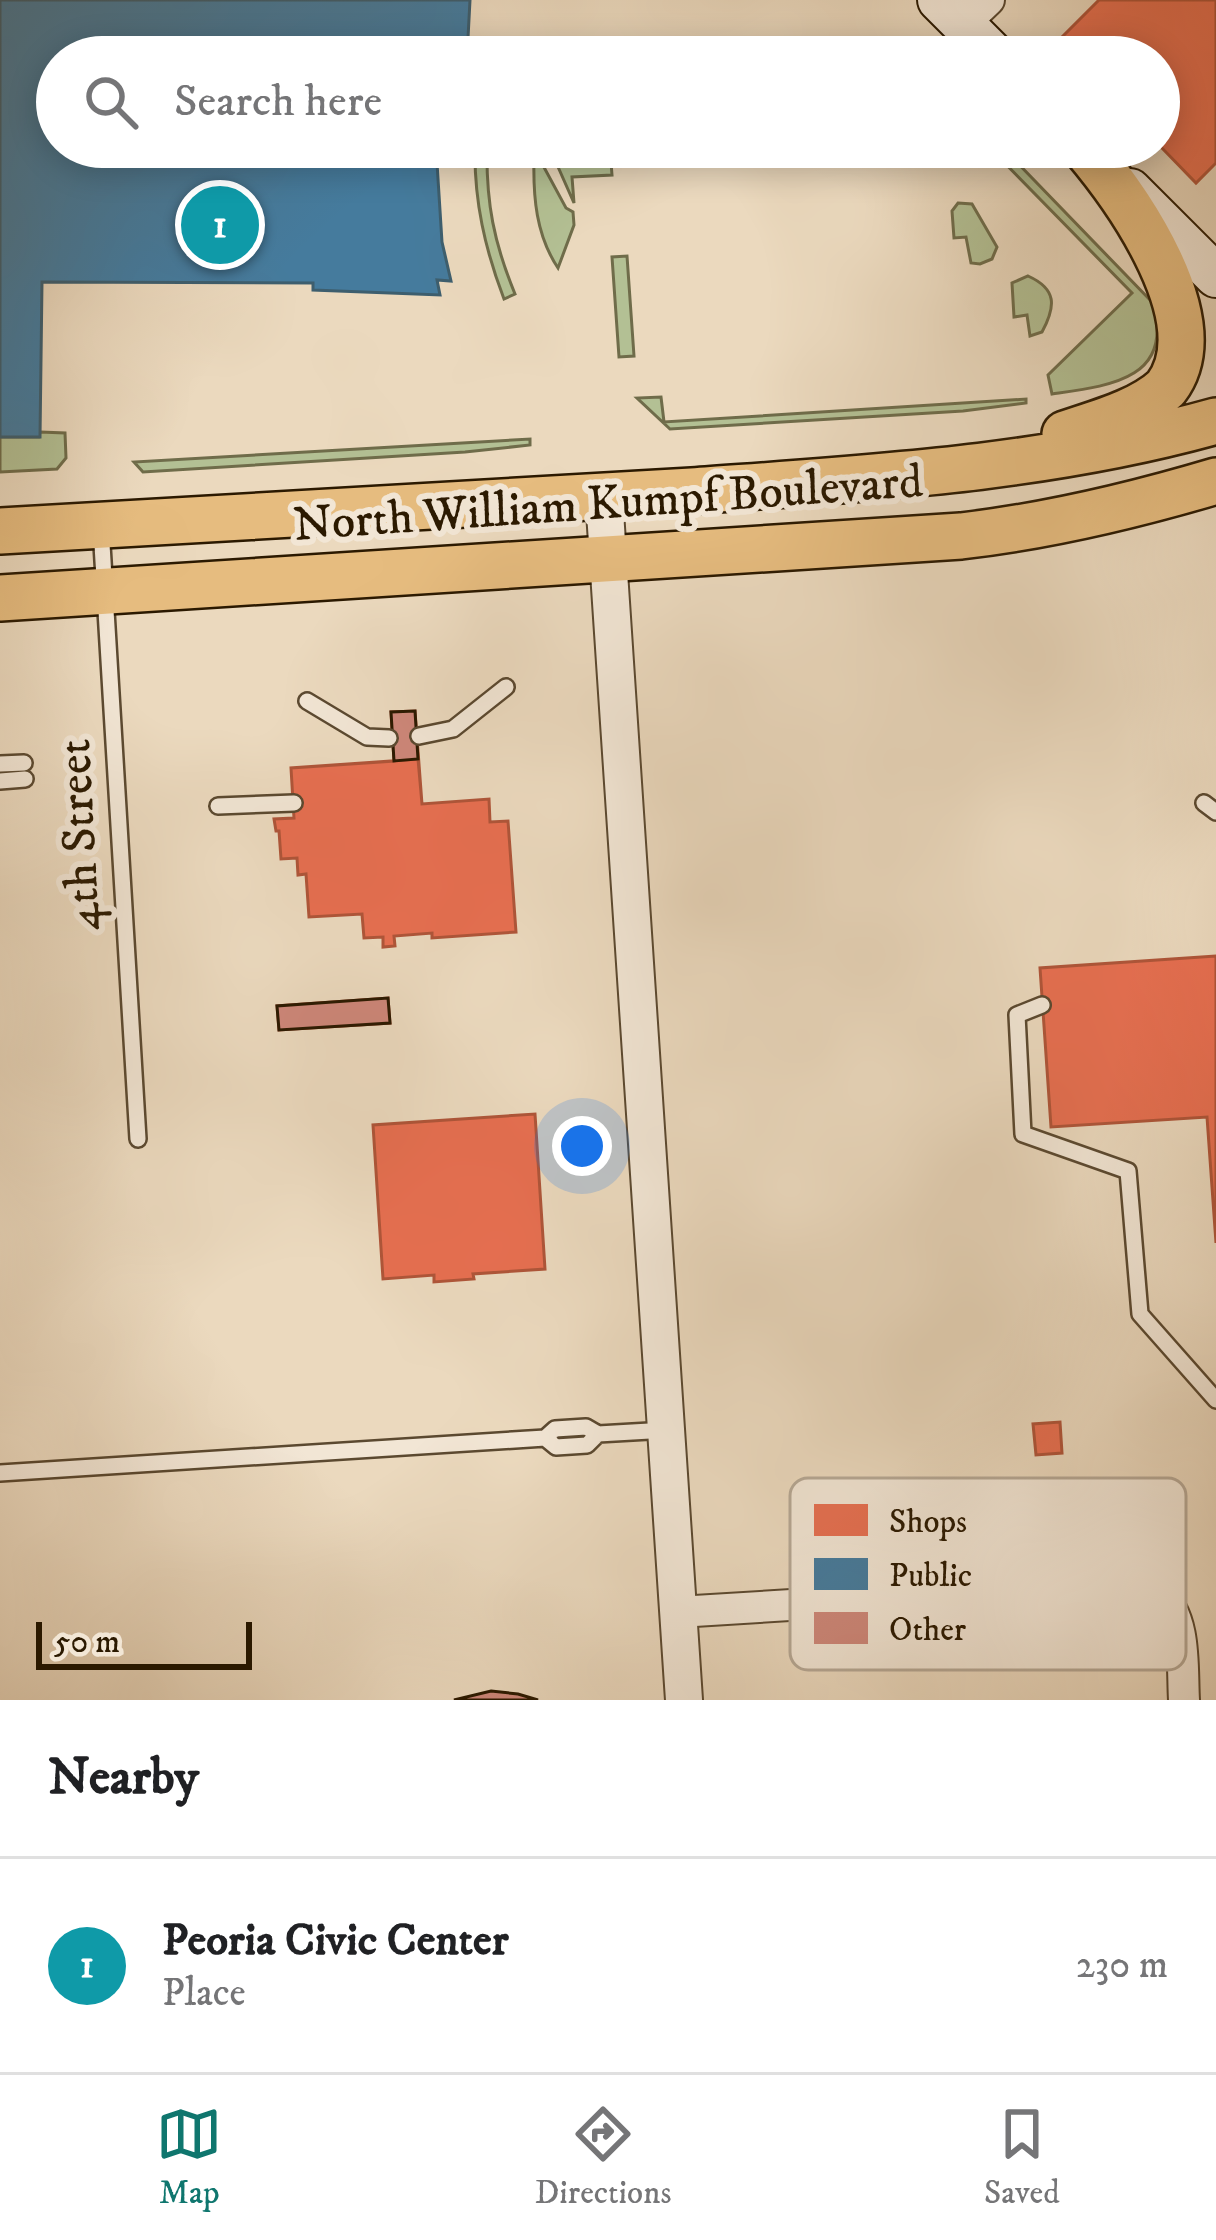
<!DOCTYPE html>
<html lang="en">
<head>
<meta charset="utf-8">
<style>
  :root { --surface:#fff; --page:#f6f6f6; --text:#202124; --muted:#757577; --line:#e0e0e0; --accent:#0f766e }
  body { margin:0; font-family:"IM FELL DW Pica",serif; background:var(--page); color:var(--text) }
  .scale { position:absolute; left:36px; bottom:30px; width:216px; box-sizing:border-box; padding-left:12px; border:6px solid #2b1900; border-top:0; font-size:33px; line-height:42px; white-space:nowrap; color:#2b1900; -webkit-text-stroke:9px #f2e6d5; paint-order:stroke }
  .you { position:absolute; left:582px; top:1146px; width:42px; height:42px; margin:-30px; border:9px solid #fff; border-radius:50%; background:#1a73e8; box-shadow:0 0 0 18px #1a73e833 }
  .badge { display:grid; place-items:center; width:78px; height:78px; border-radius:50%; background:var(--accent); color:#fff; font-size:39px; font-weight:700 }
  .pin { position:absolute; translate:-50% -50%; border:6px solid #fff; box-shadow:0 3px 12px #0006 }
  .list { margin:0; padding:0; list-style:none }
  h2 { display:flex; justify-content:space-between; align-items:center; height:156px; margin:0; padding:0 48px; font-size:51px }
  h2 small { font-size:39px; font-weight:400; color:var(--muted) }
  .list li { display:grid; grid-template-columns:78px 1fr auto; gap:36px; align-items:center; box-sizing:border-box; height:216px; padding:0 48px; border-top:3px solid var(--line) }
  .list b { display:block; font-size:45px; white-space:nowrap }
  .list p { margin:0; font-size:39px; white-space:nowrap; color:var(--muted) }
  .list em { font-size:39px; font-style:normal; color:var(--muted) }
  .icon { flex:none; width:66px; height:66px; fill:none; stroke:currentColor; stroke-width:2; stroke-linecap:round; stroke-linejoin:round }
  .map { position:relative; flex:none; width:1216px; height:1700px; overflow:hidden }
  .search { position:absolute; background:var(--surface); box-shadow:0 6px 30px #0003; left:36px; right:36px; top:36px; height:132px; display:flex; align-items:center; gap:30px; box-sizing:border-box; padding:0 42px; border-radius:66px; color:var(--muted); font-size:45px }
  .sheet { height:372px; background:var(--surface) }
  nav { display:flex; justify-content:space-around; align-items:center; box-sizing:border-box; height:168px; border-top:3px solid var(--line); background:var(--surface); font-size:33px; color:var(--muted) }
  nav a { display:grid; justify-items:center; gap:6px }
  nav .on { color:var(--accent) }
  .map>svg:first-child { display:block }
  .green { fill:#b3c094; stroke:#6f6c4a; stroke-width:3 }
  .shops { fill:#e76f51; stroke:#af5539; stroke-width:3 }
  .public { fill:#457b9d; stroke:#3d5e6e; stroke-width:3 }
  .building { fill:#ce877a; stroke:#2b1900; stroke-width:3 }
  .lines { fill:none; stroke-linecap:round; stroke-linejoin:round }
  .service-casing { stroke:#5b4930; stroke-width:20 }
  .minor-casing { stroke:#5b4930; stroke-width:34 }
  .tertiary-casing { stroke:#5b4930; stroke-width:40 }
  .secondary-casing { stroke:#2b1900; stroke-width:46 }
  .primary-casing { stroke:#2b1900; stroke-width:50 }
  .service { stroke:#f2e6d5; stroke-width:15 }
  .minor { stroke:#f2e6d5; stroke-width:30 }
  .tertiary { stroke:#f2e6d5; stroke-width:36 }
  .secondary { stroke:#f2e6d5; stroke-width:42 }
  .primary { stroke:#e6bc7f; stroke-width:45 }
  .labels { text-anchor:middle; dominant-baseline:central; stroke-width:12; stroke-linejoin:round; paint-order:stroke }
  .street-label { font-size:48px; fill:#2b1900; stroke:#f2e6d5 }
  .key { fill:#f2e6d5; stroke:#b6a895; stroke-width:3 }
  .key-label { font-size:33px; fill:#2b1900 }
</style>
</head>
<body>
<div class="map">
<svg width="1216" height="1700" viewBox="0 0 1216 1700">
  <rect width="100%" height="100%" fill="#ebd9be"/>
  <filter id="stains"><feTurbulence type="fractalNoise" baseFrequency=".00167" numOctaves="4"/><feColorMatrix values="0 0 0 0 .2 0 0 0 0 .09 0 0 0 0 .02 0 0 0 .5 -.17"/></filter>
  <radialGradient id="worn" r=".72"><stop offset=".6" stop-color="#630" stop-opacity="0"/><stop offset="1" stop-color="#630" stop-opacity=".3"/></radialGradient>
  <path class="green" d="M475,147H487C486,203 494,243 515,294L504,299C485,249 474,201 475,147Z
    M989,147H1002L1153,303C1175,380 1108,386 1052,394L1048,375L1132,293Z
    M610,149L612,175L572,177L574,203L551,151Z
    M534,158H539L566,208L573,212L574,225L558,268C536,235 533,197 534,158Z
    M958,203L972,204L997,247L992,259L980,264L971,263L966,237L954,238L952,211Z
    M627,256L634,356L619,357L612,257Z
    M1028,276C1057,289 1056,306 1042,332L1030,336L1027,315L1014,317L1012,283Z
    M661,397L664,422L1026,399V403L963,411L670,429L637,398Z
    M40,432L65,433L66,458L57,469L0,472V437H39Z
    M530,439V445L465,452L143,472L134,462Z"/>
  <path class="shops" d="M1099,0H1216V163L1196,183L1159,145V57H1072L1057,42Z
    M415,711L422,804L489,799L490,822L508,821L516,932L432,938V933L394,936L395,946L383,947V937L364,938L362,914L309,917L306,874L298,875L297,858L281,859L279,831H276L274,819L294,818L291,768L394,761L391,712Z
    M418,759L422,804L489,799L490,822L508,821L516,932L432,938V933L394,936L395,946L383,947V937L364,938L362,914L309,917L306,874L298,875L297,858L281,859L279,831H276L274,819L294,818L291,768Z
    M1216,956V1243L1207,1117L1051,1127L1040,968Z
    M388,998L390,1023L279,1030L277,1006Z
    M535,1114L545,1269L473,1274L474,1279L434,1282V1275L383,1279L373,1125Z
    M1060,1422L1062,1453L1036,1455L1033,1424Z"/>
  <path class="public" d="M0,0H470L467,57H57V147H436L442,242L451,281L437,280L440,295L313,290V283L42,282L40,437H0Z"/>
  <path class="building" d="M415,711L418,759L394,761L391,712Z
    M388,998L390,1023L279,1030L277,1006Z
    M491,1691L518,1694L538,1700H454Z"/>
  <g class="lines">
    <defs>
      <path id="service" d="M101,528L138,1139
        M307,701L367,737L389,738
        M419,736L453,729L506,687
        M0,764L24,763
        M0,781L25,779
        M1204,803L1216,812
        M218,806L294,803
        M1042,1005L1017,1015L1023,1134L1128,1171L1140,1314L1216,1400
        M545,1438L556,1447L587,1445L598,1434
        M0,1473L545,1438L555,1429L586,1427L598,1434L667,1430"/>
      <path id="minor" d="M964,24L989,0
        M678,1612L1131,1584C1141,1587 1152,1588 1159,1594C1187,1618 1182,1667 1184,1700"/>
      <path id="tertiary" d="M604,497L684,1700"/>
      <path id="secondary" d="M939,0L996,57
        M1130,190L1216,276"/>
      <path id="primary" d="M1065,434C1097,423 1140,412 1166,388C1216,322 1128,199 1084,147
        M0,531C231,518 462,506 692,491C869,478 1045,469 1216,421
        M0,598L961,536C1048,526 1132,506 1216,481"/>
    </defs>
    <use href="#service" class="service-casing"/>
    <use href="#minor" class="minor-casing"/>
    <use href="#tertiary" class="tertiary-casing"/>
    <use href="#secondary" class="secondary-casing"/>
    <use href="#primary" class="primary-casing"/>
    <use href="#service" class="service"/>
    <use href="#minor" class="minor"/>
    <use href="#tertiary" class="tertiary"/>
    <use href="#secondary" class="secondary"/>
    <use href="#primary" class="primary"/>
  </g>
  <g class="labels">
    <g class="street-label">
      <text transform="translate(608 504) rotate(-4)">North William Kumpf Boulevard</text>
      <text transform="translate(80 835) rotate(-93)">4th Street</text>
    </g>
  </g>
  <rect x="790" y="1478" width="396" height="192" rx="18" class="key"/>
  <rect x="814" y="1504" width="54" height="32" fill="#e76f51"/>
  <rect x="814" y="1558" width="54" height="32" fill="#457b9d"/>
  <rect x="814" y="1612" width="54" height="32" fill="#ce877a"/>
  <g class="key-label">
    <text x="889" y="1532">Shops</text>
    <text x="889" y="1586">Public</text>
    <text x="889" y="1640">Other</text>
  </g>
  <rect width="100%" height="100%" filter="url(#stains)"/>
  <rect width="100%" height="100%" fill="url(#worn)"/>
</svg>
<div class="scale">50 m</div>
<div class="you"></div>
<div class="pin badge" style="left:220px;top:225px;background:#0f9aa8">1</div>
<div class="search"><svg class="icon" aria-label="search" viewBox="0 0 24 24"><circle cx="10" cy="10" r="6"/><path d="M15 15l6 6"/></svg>Search here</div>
</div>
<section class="sheet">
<h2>Nearby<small></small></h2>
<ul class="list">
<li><span class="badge" style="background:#0f9aa8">1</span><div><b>Peoria Civic Center</b><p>Place</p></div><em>230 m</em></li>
</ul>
</section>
<nav>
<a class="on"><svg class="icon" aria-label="map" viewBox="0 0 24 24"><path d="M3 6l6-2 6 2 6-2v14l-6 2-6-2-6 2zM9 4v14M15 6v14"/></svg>Map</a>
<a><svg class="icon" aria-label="directions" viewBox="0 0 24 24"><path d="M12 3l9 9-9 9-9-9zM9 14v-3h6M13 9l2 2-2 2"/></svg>Directions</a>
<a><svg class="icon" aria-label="saved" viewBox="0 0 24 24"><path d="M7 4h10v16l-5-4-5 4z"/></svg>Saved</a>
</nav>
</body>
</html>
